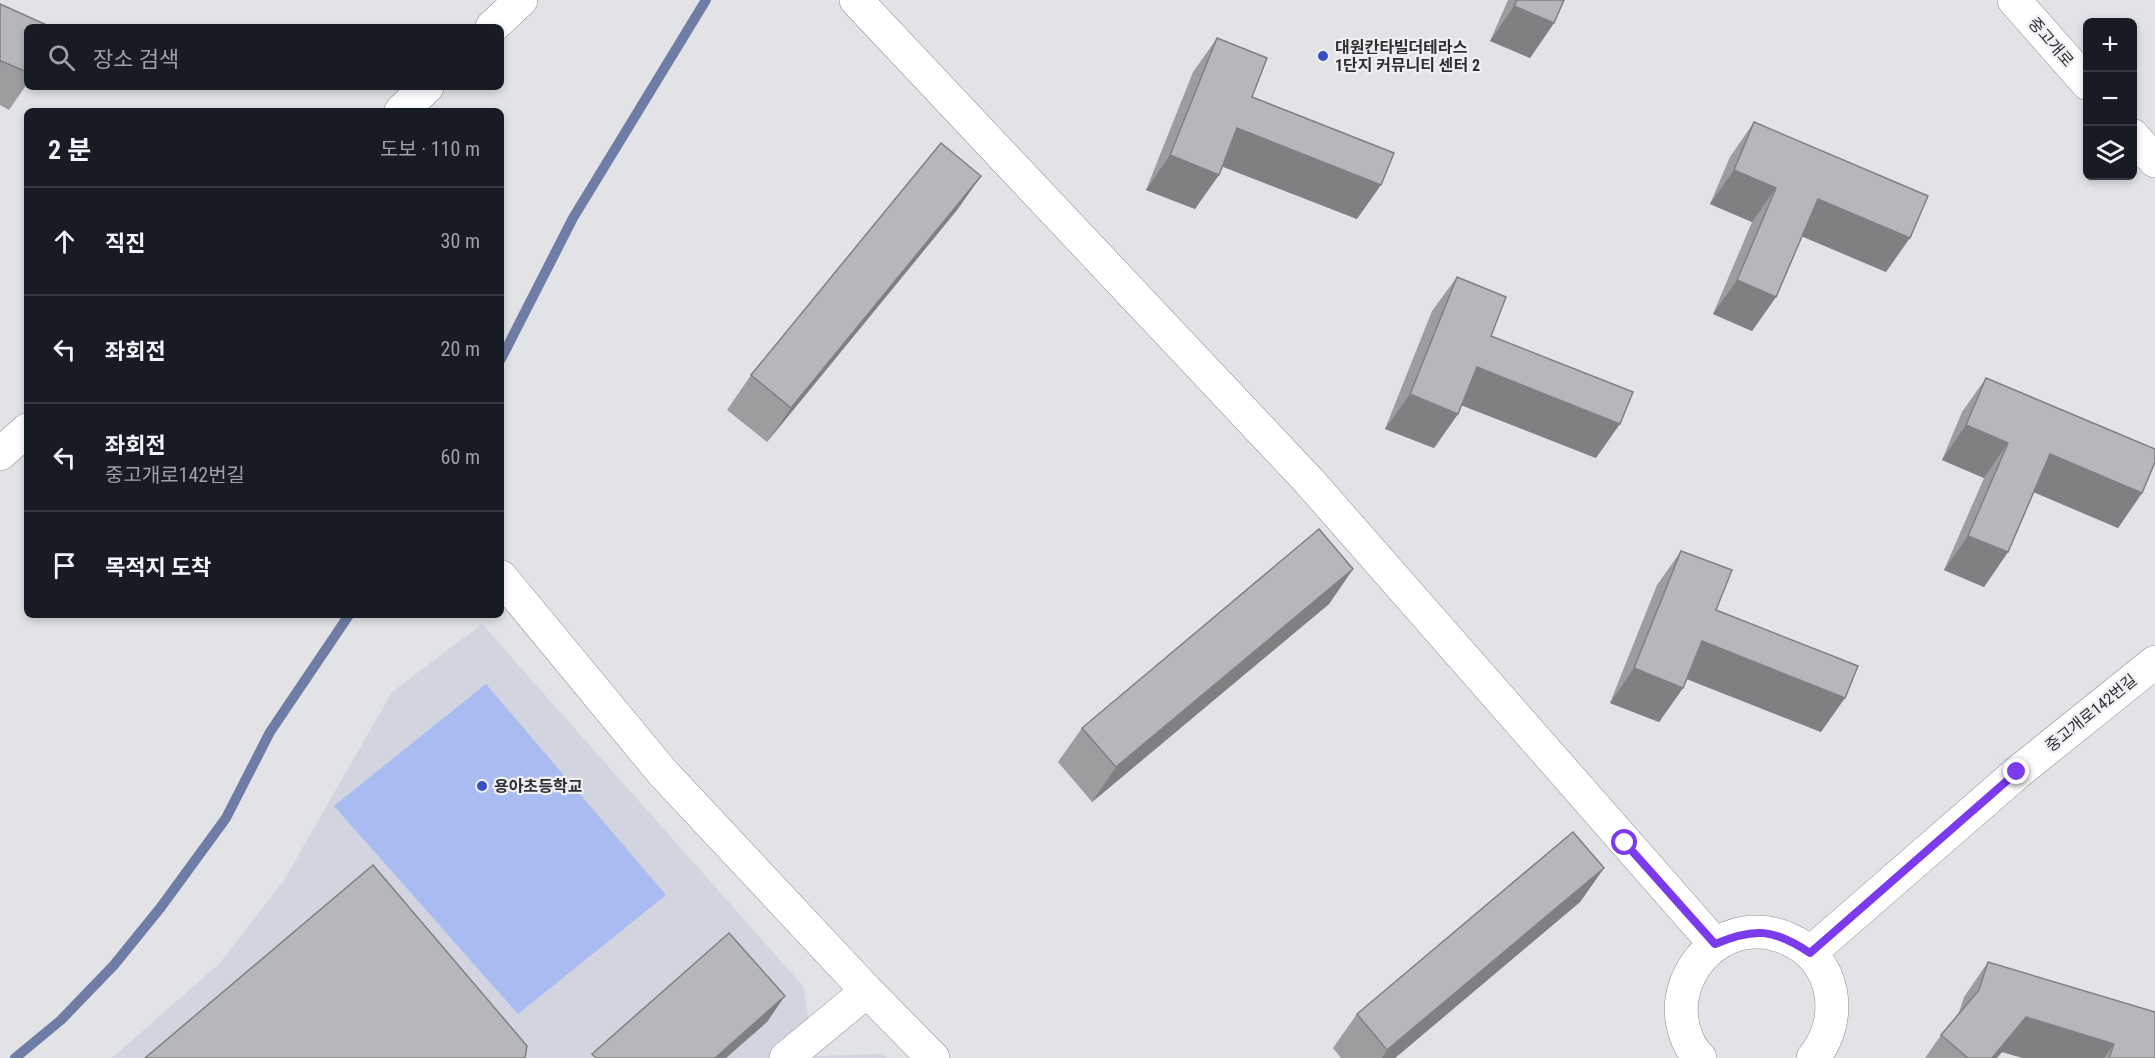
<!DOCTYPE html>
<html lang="ko">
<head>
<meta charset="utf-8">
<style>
  :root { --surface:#171b24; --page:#20242c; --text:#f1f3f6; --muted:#9ea1a6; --line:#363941 }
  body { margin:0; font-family:"Roboto Condensed","Noto Sans KR",sans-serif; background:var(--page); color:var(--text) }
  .controls { position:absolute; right:18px; top:18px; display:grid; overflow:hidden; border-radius:9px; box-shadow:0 3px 9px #0003 }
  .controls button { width:54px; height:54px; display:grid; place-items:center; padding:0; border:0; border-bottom:2px solid var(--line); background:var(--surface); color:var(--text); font:30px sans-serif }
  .stop { position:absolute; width:18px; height:18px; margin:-14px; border:4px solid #7c3aed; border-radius:50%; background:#fff }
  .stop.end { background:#7c3aed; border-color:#fff; box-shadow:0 2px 6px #0008 }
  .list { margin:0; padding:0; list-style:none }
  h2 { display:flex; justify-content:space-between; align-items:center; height:78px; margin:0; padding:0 24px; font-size:26px }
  h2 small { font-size:20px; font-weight:400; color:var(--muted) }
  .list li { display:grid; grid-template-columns:39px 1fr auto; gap:18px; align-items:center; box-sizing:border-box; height:108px; padding:0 24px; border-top:2px solid var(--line) }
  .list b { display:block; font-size:22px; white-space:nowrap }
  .list p { margin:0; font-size:20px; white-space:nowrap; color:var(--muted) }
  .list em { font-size:20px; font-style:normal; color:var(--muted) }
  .icon { flex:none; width:33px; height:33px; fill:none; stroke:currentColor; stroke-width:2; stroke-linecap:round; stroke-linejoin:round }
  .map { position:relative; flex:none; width:2155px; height:1058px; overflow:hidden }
  .search { position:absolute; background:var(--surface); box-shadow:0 3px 9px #0003; left:24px; top:24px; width:480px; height:66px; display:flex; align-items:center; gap:15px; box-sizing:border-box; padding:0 21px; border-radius:9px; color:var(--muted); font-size:22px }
  .panel { position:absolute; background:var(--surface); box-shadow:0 3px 9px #0003; left:24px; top:108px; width:480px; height:510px; border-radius:9px }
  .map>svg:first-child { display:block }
  .built { fill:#d2d5df }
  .green { fill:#a9bbf1 }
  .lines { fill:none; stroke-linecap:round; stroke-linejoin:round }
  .stream { stroke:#6f7ca6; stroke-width:10 }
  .minor-casing { stroke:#8d8e91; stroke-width:34 }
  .minor { stroke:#fff; stroke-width:33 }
  .wall { fill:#9d9da0 }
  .shaded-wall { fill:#7f8082 }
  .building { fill:#b6b7ba; stroke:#7f8082; stroke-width:1.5 }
  .route { stroke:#7c3aed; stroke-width:8 }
  .poi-dot { fill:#3b4ec1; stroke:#eff0f3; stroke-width:2 }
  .labels { text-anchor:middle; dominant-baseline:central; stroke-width:4.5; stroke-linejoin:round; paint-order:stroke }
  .street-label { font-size:16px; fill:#2f2f30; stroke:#eff0f3 }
  .poi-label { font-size:16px; font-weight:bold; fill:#2f2f30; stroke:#eff0f3; text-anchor:start }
</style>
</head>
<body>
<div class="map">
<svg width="2155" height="1058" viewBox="0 0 2155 1058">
  <rect width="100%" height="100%" fill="#e2e3e6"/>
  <path class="built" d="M482,624L803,986L815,1056L882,1054L887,1058H112L220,963L284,880L392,692Z"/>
  <path class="green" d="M486,684L666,895L518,1014L334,806Z"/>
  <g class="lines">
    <path class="stream" d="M501,359L573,218L706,0
      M15,1058L61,1020L114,965L161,907L226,818L270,732L349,615"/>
    <defs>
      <path id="minor" d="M856,0L1309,481L1715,944
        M2014,0L2088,84
        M492,27L521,0
        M401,111L427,87
        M2132,135L2155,161
        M0,454L27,430
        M501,577L663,773L867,991L933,1058
        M1810,953L2017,773L2155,662
        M786,1058L867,991
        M1700,1058C1685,1044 1679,1018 1682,999C1690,949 1740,917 1788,939C1836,959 1845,1020 1813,1058"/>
    </defs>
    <use href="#minor" class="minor-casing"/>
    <use href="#minor" class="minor"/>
  </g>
  <path class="wall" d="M1508,0H1564L1554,23L1530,58L1490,41Z
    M0,4L27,27V84L9,110L0,105Z
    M1217,38L1252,97L1357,219L1222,166L1195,209L1146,190L1193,72Z
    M1754,122L1886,272L1802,236L1776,297L1752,331L1713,314L1752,222L1710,204L1730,157Z
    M981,176L957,210L767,442L727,410L751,375Z
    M1457,277L1491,336L1596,458L1461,405L1458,414L1434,448L1385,429L1432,311Z
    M1986,378L2142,493L2118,528L2034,492L2008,552L1984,587L1944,570L1984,478L1942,460L1962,412Z
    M1681,551L1716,610L1821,732L1686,679L1683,688L1659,722L1610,703L1657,585Z
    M1353,569L1329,604L1092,802L1058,762L1082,728Z
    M1604,868L1580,902L1395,1058H1341L1333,1048L1357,1014Z
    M1988,962L2155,1058H2023L2002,1052L1997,1058H1925L1941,1035L1958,1015L1964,997Z"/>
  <path class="shaded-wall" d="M1514,6L1554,23L1530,58L1490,41Z
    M1237,128L1381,185L1357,219L1213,163Z
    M1170,155L1219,175L1195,209L1146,190Z
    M1734,170L1776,188L1752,222L1710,204Z
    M981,176L957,210L767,442L791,408Z
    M1818,199L1910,238L1886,272L1794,233Z
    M1737,280L1776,297L1752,331L1713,314Z
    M1477,367L1620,424L1596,458L1453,402Z
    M1410,394L1458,414L1434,448L1385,429Z
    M1966,425L2008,443L1984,478L1942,460Z
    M2050,454L2142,493L2118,528L2026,489Z
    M1968,536L2008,552L1984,587L1944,570Z
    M1353,569L1329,604L1092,802L1116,767Z
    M1702,641L1845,698L1821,732L1677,675Z
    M1634,668L1683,688L1659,722L1610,703Z
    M1604,868L1580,902L1395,1058H1382L1387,1050Z
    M785,996L767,1022L726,1058H715Z
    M2026,1017L2114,1044L2104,1058H2023L2002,1052L1997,1058H1992Z"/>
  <path class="building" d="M1517,0H1564L1554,23L1514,6Z
    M0,4L51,27H27V72L1,61L0,63Z
    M1217,38L1267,58L1252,97L1394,153L1381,185L1237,128L1219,175L1170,155Z
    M1754,122L1928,196L1910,238L1818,199L1776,297L1737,280L1776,188L1734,170Z
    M941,143L981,176L791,408L751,375Z
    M1457,277L1506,297L1491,336L1633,392L1620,424L1477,367L1458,414L1410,394Z
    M1986,378L2155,449V462L2142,493L2050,454L2008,552L1968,536L2008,443L1966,425Z
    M1319,529L1353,569L1116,767L1082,728Z
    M1681,551L1732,570L1716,610L1858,666L1845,698L1702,641L1683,688L1634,668Z
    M1573,832L1604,868L1387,1050L1357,1014Z
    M373,865L527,1046L525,1058H145Z
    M729,933L785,996L715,1058H596L592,1054Z
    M1988,962L2155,1012V1058H2109L2114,1044L2026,1017L1992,1058H1968L1941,1035L1979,990Z"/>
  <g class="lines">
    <path class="route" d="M1625,843L1715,944C1755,927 1774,929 1810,953L2017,772"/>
  </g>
  <g class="poi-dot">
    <circle cx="1323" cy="56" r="6"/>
    <circle cx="482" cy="786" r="6"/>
  </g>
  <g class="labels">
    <g class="street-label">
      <text transform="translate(2051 42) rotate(49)">중고개로</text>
      <text transform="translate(2091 713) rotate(-39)">중고개로142번길</text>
    </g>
    <g class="poi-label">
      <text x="1335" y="47">대원칸타빌더테라스<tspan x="1335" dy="18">1단지 커뮤니티 센터 2</tspan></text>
      <text x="494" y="786">용아초등학교</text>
    </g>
  </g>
</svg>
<div class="controls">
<button>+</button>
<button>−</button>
<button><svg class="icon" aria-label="layers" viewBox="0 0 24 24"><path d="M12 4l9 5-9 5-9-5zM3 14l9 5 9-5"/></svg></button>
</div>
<div class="stop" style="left:1625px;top:843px"></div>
<div class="stop end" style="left:2017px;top:772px"></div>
<div class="search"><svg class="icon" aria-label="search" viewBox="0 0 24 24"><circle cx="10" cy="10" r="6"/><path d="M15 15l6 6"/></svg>장소 검색</div>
<section class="panel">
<h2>2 분<small>도보 · 110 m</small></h2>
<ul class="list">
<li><svg class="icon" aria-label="ahead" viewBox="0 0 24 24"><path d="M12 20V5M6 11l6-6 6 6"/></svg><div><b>직진</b></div><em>30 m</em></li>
<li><svg class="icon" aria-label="left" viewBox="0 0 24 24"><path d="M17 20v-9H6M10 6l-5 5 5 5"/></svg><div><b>좌회전</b></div><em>20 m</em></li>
<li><svg class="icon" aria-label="left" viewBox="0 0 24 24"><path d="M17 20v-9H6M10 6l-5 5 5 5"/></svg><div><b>좌회전</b><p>중고개로142번길</p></div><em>60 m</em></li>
<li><svg class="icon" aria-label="arrive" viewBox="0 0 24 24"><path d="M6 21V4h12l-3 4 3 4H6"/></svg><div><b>목적지 도착</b></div></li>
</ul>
</section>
</div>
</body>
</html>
